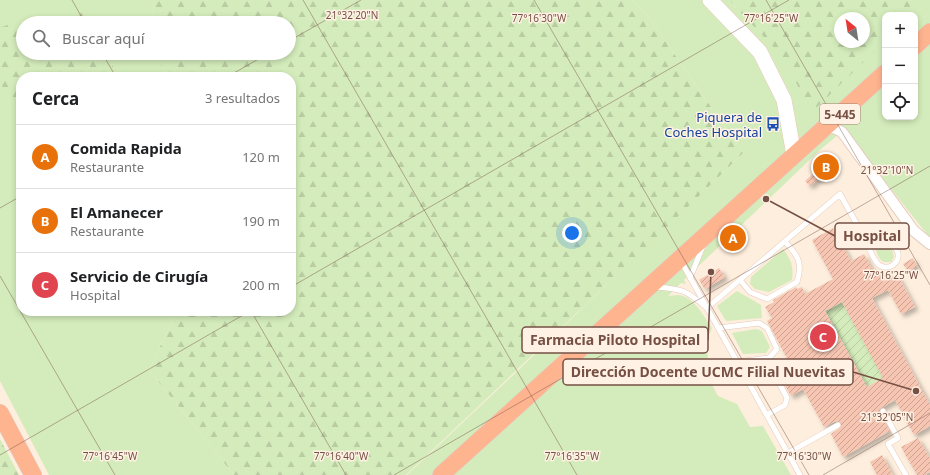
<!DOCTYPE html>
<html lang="es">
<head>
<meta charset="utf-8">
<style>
  :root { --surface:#fff; --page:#f6f6f6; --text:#202124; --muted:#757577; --line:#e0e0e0; --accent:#d93025 }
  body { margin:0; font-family:"Noto Sans",sans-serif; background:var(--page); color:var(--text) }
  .controls { position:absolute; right:12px; top:12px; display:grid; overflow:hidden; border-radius:8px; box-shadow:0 2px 6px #0003 }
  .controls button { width:36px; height:36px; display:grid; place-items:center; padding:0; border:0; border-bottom:1px solid var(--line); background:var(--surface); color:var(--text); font:20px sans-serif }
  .compass { position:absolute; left:834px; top:12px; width:36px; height:36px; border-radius:50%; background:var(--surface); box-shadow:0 2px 6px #0003; rotate:330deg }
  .you { position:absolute; left:572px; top:233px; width:14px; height:14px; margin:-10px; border:3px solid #fff; border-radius:50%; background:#1a73e8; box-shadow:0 0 0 6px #1a73e833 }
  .badge { display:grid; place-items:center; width:26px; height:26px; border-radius:50%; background:var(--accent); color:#fff; font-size:13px; font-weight:700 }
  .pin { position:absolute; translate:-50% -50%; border:2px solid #fff; box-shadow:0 1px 4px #0006 }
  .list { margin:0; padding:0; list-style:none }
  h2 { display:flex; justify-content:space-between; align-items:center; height:52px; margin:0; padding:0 16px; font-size:17px }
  h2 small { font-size:13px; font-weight:400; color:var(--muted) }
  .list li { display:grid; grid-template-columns:26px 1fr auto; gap:12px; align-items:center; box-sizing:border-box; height:64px; padding:0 16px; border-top:1px solid var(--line) }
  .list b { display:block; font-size:15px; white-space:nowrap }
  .list p { margin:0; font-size:13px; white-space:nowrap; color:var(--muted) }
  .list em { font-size:13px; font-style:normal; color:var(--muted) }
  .icon { flex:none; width:22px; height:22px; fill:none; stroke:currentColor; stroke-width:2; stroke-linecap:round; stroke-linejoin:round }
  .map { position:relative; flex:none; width:930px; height:475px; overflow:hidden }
  .search { position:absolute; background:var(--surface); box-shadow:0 2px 6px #0003; left:16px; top:16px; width:280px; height:44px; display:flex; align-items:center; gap:10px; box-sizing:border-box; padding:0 14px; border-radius:22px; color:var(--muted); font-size:15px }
  .panel { position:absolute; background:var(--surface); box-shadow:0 2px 6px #0003; left:16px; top:72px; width:280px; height:244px; border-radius:16px }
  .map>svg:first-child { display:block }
  .grass { fill:#d4ecbb; fill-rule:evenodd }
  .forest { fill:url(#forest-firs); fill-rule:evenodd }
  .garden { fill:url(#garden-furrows) }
  .building { fill:url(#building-hatch); fill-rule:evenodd; filter:url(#shadow) }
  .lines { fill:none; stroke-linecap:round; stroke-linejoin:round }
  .service-casing { stroke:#e5cabc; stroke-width:6 }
  .minor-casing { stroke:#e5cabc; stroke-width:12 }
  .secondary-casing { stroke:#eacab8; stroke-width:16 }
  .trunk-casing { stroke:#dbd2ce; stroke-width:18 }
  .service { stroke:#fff; stroke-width:5 }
  .minor { stroke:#fff; stroke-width:10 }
  .secondary { stroke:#fff; stroke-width:15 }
  .trunk { stroke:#ffb490; stroke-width:17 }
  .ticks { fill:none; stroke:#765044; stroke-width:1; stroke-opacity:0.45 }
  .labels { text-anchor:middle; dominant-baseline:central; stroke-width:3; stroke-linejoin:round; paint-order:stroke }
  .shield { fill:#fff2e5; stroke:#9f8174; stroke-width:1 }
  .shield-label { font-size:12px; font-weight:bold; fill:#765044 }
  .transit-label { font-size:13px; fill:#164399; stroke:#fff2e5; text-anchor:end }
  .ticks-label { font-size:10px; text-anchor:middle; fill:#765044; stroke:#fff2e5; stroke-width:3; stroke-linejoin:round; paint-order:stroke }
  .leader { fill:none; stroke:#765044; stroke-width:1.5 }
  .callout-dot { fill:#765044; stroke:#fff2e5; stroke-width:1.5 }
  .callout { fill:#fff2e5; stroke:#765044; stroke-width:1.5 }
  .callout-label { font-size:14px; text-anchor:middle; font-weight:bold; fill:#765044 }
</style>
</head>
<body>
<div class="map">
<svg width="930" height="475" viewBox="0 0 930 475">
  <defs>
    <pattern id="forest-firs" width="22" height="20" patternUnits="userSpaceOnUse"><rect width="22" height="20" fill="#d4ecbb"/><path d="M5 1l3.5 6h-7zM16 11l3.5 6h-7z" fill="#b9cca2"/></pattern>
    <pattern id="garden-furrows" width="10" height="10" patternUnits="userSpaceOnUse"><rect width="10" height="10" fill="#d4ecbb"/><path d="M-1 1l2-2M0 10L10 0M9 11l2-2" fill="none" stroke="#b9cca2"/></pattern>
    <pattern id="building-hatch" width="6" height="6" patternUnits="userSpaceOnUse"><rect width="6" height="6" fill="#f6c6b2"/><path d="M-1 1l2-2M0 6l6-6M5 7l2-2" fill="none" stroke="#cca392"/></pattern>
    <filter id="shadow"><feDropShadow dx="3.5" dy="3.5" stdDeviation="2" flood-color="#0004"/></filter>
  </defs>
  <rect width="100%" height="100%" fill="#feeedd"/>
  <path class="grass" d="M0,0H154L152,23H23V53H156L166,77H21V311H177L149,370L234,475H49L0,381Z
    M633,0H729L736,8L741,0H930V238L844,130L821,149L684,280L686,284L681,283L668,296C671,296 674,295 678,295C694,296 704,317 712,328L707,339L708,362L704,370L718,396L737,404L750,427L763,426L791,475H407L510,378L743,153L650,19ZM885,15H915V117H885ZM840,18H864V42H840Z
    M879,245L892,250L894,257L891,262H884C879,260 876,253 876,248Z
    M783,249C791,259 794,267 792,280L769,292L755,289L750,284L751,277Z
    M737,291L761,305L762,318L726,321L717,306Z
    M756,329L762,331L770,347L766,353L743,354L732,333Z"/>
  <path class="forest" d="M154,0H633L650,19L743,153L657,237L406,475H234L149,370L177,311H291V77H166L156,53H289V23H152Z
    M729,0H927L912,15H885V41L812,112L781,55ZM840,18H864V42H840Z
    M81,12L88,23H58Z
    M29,14L35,23H23V53H105L119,77H21V102L18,103L0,84V24L3,27Z
    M0,439L19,475H0Z"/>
  <path class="garden" d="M837,293L886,382L879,380L869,386L871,390L869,391L821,303L823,301L828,310L839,304L834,295Z"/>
  <path class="building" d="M818,169L823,175L810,186L805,181Z
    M833,228L851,261L864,254L873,271L877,270L883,282L897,274L915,307L901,314L888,290L872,298L930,405V426L914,435L895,400L881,408L878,410L890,431L843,457L831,434L841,427V423L836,421L824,427L803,389L791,396L777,371L790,364L767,321L772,318L765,307L774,302L773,300L796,287L797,289L802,287L805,294L833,279L812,240ZM842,302L883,378L867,387L825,311Z
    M913,258L917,266L908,271L903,264Z
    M719,268L725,277L705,289L699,280Z
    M918,438L930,458V472L925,475H917L901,447Z
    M882,455L893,475H877L870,462Z"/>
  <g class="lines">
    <defs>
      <path id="service" d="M681,261L800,475
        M690,278L703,246
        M740,280L750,292L767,299L797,282C803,263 798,255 785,242
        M655,287C683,289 686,290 707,308L840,194C848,209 857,223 864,238C868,245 873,260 879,265C883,268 889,268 893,265C901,259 899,250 892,245L864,237
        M718,328L759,323L767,328L777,349L769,358L737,362
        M741,368L766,365L771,368L787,398L785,405L767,415
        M883,411L898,438L888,444L906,475
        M788,453L838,425"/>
      <path id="minor" d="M824,129L834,128L842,132L914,231L930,244"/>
      <path id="secondary" d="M710,0L760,52L784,100L794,155"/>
      <path id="trunk" d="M915,46L930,32
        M0,413L33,475
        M441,475L885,73"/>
    </defs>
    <use href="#service" class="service-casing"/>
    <use href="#minor" class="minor-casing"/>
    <use href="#secondary" class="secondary-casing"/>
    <use href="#trunk" class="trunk-casing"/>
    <use href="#service" class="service"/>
    <use href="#minor" class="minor"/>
    <use href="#secondary" class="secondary"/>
    <use href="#trunk" class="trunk"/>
  </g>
  <path class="ticks" d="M72,0L85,23M303,0L577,475M534,0L809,475M766,0L930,285M289,41L361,0M102,53L116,77M227,77L269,53M0,208L21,196M0,276L115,475M291,287L789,0M251,311L346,475M0,455L250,311M394,475L930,166M823,475L930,413"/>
  <defs>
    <symbol id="bus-bare" viewBox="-9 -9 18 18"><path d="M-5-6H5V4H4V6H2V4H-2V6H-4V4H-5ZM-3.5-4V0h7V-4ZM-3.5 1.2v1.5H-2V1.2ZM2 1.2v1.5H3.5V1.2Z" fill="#1a4fb4" stroke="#fff2e5" stroke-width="2.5" paint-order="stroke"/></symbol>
  </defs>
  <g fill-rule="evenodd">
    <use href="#bus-bare" x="763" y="114" width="20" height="20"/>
  </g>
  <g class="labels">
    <rect class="shield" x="820" y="104" width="40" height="20" rx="3"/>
    <g class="shield-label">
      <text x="840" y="114">5-445</text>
    </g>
    <g class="transit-label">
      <text x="762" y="117">Piquera de<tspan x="762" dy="15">Coches Hospital</tspan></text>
    </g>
  </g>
  <g class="ticks-label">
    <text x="352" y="19">21°32'20"N</text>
    <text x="539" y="22">77°16'30"W</text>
    <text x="771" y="22">77°16'25"W</text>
    <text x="887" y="174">21°32'10"N</text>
    <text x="891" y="279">77°16'25"W</text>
    <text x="887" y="421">21°32'05"N</text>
    <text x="110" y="460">77°16'45"W</text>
    <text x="341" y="460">77°16'40"W</text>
    <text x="572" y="460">77°16'35"W</text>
    <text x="804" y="460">77°16'30"W</text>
  </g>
  <path class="leader" d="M766 199L835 236M711 272L708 340M916 391L853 372"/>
  <g class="callout-dot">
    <circle cx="766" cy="199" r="4"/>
    <circle cx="711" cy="272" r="4"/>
    <circle cx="916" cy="391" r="4"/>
  </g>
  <g class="callout">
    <rect x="835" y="223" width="74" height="26" rx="4"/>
    <rect x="522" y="327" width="186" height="26" rx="4"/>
    <rect x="563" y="359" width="290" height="26" rx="4"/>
  </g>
  <g class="callout-label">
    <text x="872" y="241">Hospital</text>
    <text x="615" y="345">Farmacia Piloto Hospital</text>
    <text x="708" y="377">Dirección Docente UCMC Filial Nuevitas</text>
  </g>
</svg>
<div class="controls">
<button>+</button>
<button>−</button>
<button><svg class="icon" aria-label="locate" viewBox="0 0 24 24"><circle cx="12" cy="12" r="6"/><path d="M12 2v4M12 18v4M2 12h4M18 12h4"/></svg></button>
</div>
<svg class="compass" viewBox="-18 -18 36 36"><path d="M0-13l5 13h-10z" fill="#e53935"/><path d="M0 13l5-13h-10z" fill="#757577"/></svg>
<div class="you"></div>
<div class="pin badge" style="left:733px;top:238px;background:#e8710a">A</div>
<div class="pin badge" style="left:826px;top:167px;background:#e8710a">B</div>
<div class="pin badge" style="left:823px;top:337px;background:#e0444e">C</div>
<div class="search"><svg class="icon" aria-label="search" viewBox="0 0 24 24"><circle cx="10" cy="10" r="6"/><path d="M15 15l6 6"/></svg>Buscar aquí</div>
<section class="panel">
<h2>Cerca<small>3 resultados</small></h2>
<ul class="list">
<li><span class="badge" style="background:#e8710a">A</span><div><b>Comida Rapida</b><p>Restaurante</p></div><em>120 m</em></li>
<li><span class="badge" style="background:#e8710a">B</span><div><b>El Amanecer</b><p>Restaurante</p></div><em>190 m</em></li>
<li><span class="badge" style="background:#e0444e">C</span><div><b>Servicio de Cirugía</b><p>Hospital</p></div><em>200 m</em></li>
</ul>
</section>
</div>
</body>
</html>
